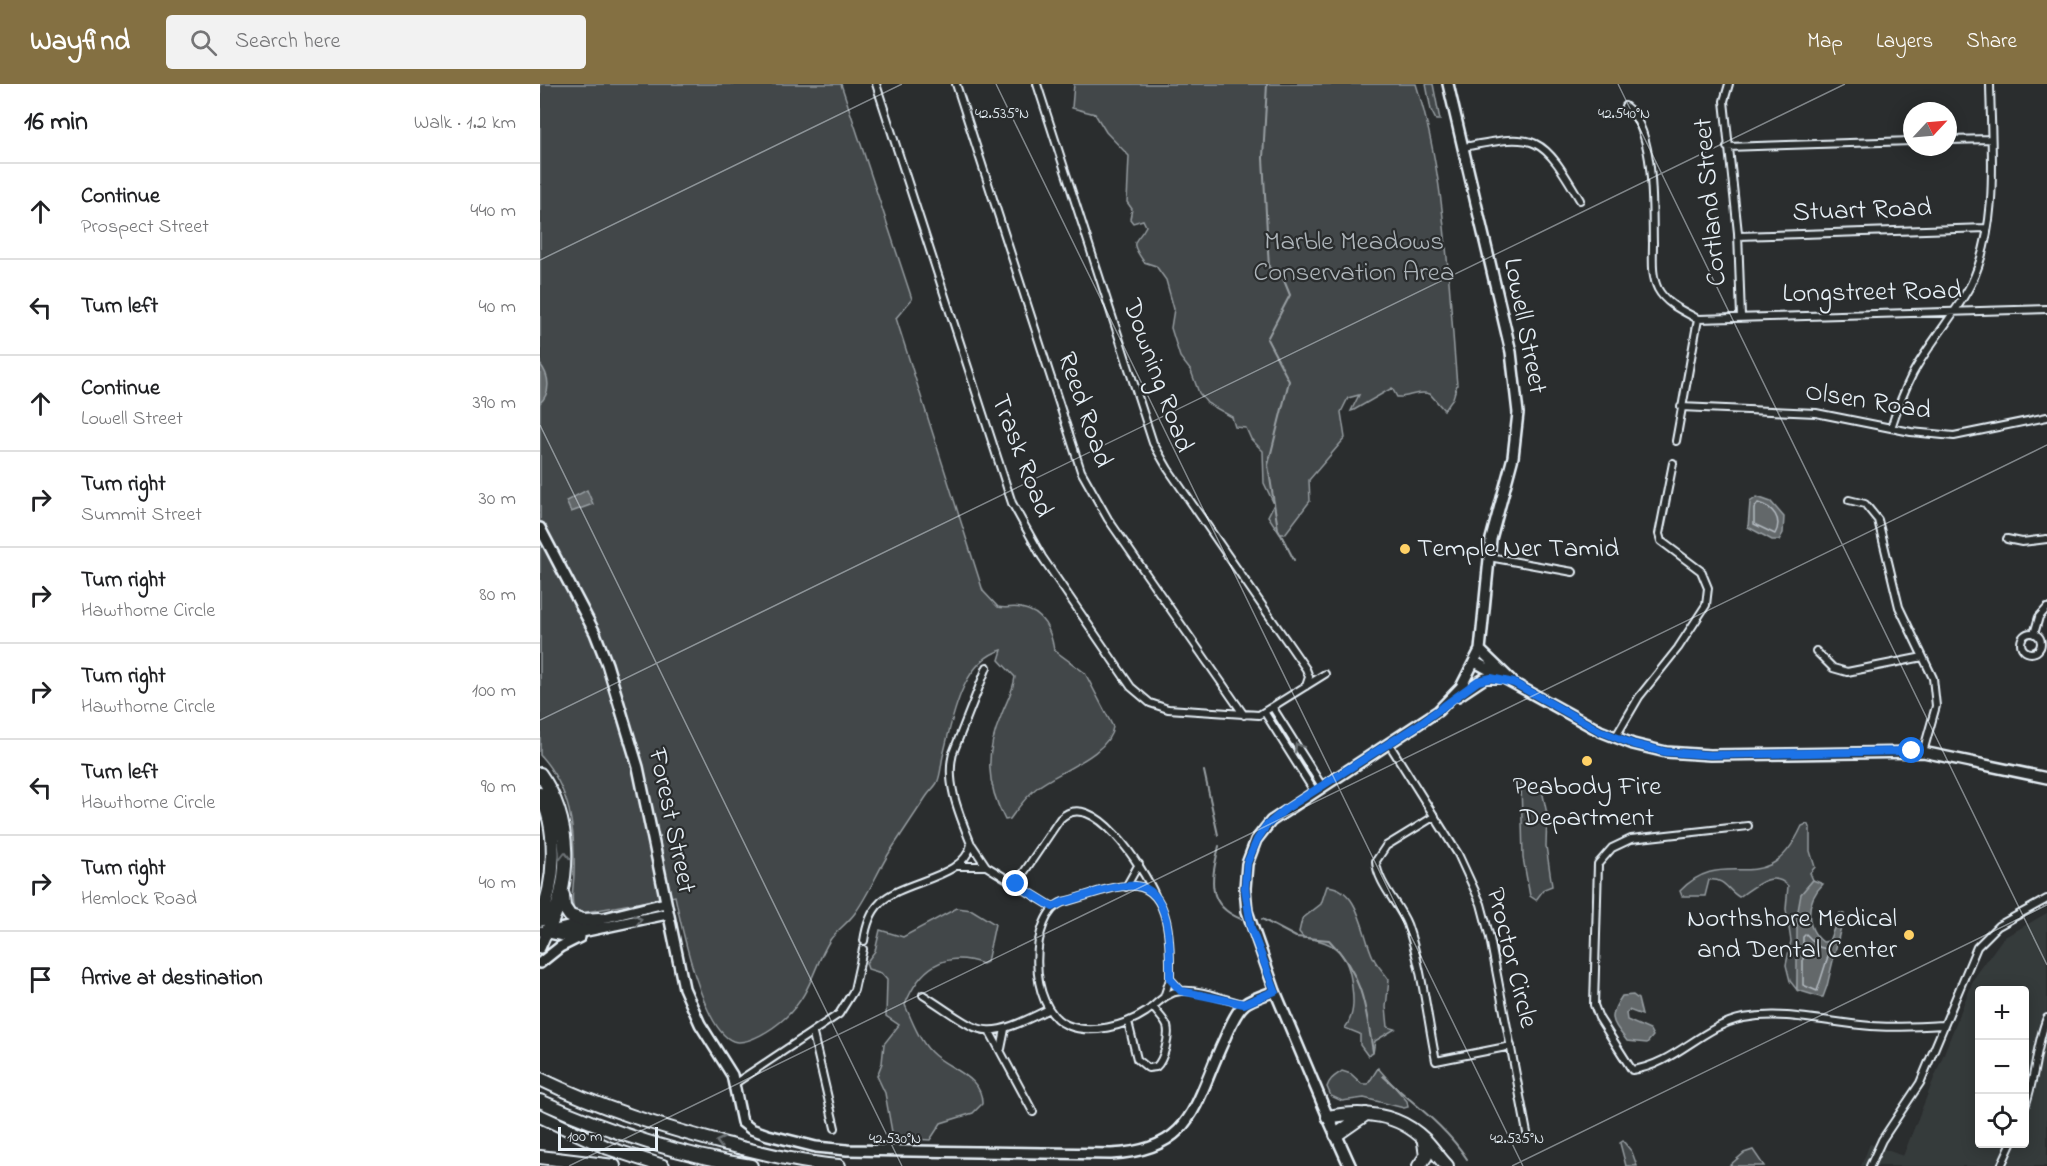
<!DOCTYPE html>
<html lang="en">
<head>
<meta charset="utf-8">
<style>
  :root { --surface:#fff; --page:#f2f2f2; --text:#202124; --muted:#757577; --line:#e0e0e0; --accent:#847042 }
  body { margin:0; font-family:"Indie Flower",sans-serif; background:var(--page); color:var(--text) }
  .controls { position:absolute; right:18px; bottom:18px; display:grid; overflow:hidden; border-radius:6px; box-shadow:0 3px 15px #0003 }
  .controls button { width:54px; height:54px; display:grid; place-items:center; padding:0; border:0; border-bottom:2px solid var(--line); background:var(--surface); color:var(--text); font:30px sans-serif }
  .compass { position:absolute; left:1363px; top:18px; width:54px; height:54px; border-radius:50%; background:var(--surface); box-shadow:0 3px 15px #0003; rotate:64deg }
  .scale { position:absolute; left:18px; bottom:15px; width:100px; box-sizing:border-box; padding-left:6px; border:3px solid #e8f1f8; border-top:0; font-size:16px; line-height:21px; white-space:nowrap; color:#e8f1f8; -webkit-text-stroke:4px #2a2d2e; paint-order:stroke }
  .stop { position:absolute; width:18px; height:18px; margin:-14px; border:4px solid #1a73e8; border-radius:50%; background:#fff }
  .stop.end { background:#1a73e8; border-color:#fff; box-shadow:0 2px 6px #0008 }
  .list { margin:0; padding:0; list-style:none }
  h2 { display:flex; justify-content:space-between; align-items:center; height:78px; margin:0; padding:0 24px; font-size:26px }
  h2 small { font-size:20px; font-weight:400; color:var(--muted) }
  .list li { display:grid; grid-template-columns:39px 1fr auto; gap:18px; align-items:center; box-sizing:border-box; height:96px; padding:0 24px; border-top:2px solid var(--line) }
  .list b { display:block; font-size:22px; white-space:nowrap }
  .list p { margin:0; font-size:20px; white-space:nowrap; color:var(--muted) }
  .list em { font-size:20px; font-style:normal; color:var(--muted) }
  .icon { flex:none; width:33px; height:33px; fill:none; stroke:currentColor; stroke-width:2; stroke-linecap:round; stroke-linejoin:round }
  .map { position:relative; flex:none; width:1507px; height:1082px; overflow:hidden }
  header { display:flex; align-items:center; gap:36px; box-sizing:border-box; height:84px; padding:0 30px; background:var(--accent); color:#fff }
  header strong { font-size:28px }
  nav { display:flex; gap:33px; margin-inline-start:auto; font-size:21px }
  .search { width:420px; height:54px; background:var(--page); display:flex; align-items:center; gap:15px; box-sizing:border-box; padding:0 21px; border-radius:6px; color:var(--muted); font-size:22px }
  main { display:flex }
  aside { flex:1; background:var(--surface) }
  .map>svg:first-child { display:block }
  .built { fill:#363a3b; fill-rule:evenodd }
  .green { fill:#424648; stroke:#959ca0; stroke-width:1.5 }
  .water { fill:#63686b; stroke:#989fa3; stroke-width:1.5 }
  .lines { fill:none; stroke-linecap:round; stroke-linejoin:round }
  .shore { stroke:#b3bac0; stroke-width:1.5 }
  .stream { stroke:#989fa3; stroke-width:2 }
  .street-casing { stroke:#e8f1f8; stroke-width:10 }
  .secondary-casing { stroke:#e8f1f8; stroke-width:14 }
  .primary-casing { stroke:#e8f1f8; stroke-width:15 }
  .highway-casing { stroke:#e8f1f8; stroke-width:16 }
  .street { stroke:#2a2d2e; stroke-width:6 }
  .secondary { stroke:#2a2d2e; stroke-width:9 }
  .primary { stroke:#2a2d2e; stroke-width:10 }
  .highway { stroke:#2a2d2e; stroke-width:12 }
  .oneway { stroke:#6c7275 }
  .route { stroke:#1a73e8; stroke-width:8 }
  .ticks { fill:none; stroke:#e8f1f8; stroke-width:1.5; stroke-opacity:0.45 }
  .poi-dot { fill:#ffd166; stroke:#2a2d2e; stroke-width:2 }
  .labels { text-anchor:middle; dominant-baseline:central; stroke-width:4.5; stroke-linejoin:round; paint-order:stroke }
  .street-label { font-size:27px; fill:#e8f1f8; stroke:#2a2d2e }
  .park-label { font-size:27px; fill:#aeb5ba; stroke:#2a2d2e }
  .poi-label { font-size:27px; fill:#e8f1f8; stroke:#2a2d2e; text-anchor:start }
  .ticks-label { font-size:15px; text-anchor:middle; fill:#e8f1f8; stroke:#2a2d2e; stroke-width:4.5; stroke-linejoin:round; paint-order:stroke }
</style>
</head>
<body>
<header>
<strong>Wayfind</strong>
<div class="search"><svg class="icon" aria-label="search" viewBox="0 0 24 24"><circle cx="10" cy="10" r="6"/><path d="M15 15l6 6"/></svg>Search here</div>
<nav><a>Map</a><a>Layers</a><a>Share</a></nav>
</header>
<main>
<aside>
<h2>16 min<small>Walk · 1.2 km</small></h2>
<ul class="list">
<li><svg class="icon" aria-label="ahead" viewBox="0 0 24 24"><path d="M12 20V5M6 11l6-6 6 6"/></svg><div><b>Continue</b><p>Prospect Street</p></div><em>440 m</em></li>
<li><svg class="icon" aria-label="left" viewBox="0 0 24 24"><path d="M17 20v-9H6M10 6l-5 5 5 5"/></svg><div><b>Turn left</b></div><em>40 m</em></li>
<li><svg class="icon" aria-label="ahead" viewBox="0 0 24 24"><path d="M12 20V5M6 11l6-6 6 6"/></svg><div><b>Continue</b><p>Lowell Street</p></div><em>390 m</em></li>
<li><svg class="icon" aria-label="right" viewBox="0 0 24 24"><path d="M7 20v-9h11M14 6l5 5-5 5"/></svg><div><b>Turn right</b><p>Summit Street</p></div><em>30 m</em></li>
<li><svg class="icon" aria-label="right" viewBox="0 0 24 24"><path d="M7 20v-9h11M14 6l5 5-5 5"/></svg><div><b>Turn right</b><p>Hawthorne Circle</p></div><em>80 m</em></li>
<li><svg class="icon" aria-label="right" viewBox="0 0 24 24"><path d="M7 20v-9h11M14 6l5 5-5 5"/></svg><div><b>Turn right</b><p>Hawthorne Circle</p></div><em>100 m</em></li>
<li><svg class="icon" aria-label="left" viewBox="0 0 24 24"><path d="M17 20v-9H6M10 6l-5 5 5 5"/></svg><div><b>Turn left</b><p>Hawthorne Circle</p></div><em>90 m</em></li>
<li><svg class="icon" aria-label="right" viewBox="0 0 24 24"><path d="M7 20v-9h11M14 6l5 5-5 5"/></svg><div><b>Turn right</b><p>Hemlock Road</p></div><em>40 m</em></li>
<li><svg class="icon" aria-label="arrive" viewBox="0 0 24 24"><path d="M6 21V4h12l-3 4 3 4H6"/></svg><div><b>Arrive at destination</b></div></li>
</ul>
</aside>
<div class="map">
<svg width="1507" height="1082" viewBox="0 0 1507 1082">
  <rect width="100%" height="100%" fill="#2a2d2e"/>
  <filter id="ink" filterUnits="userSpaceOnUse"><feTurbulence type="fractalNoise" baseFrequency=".0167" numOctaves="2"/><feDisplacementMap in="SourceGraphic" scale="12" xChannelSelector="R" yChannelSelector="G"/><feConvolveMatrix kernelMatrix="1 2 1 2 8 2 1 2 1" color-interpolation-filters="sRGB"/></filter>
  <g filter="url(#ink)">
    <path class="built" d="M1507,829V1082H1321L1330,1060L1363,1072L1434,894L1463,854ZM1440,906H1484V1060H1440Z"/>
    <path class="green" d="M0,0H301L372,215L356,234L443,507L458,523C466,525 473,522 481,524C504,528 511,547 514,566L545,589L573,643C570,670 517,688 498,703C487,711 478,724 470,735L465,736C446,699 445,670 461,632C466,618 473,608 475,593L459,576L462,566C421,577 412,637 403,672C401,680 401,691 397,699C394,704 389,708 386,713C374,731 363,748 351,766C338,786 329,810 315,829C308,839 297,846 290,856C273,883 272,909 245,934C234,944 208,962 193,957C163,946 141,841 135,812L41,829L34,826C30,814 34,801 34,788C35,744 31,706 0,671Z
      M534,0H876C907,97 908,200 917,301L913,314L904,326L890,310C877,306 868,314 857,313L852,304L814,326L811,327L819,311L808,314L801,328L805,354L769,396L770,417L745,450H740L728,432L734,420L724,399L723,367L711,355L706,344L695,343L692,333L667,319L659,309L651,287L640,273L631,244L634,225L626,196L616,182L604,178C587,154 597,160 606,142L603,136L593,139L590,135L592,125L587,118L589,72L566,48L555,30L532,24Z
      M886,0H893L900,36H896L891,26Z
      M981,698L1002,706L1007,730L1006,762L1012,802L1004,805L996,816L990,812L983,774Z
      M1267,740L1270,743V767L1275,783L1270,789L1273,796L1261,810L1257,906L1250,897L1246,881L1251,857L1246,825L1248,802C1232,784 1212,805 1199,813C1187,806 1185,794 1169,796L1165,812H1142L1140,807C1186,758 1226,821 1262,742Z
      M787,802C820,804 822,851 833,873C837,882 844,888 849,896L846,923L848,943L855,945L835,957L833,969L828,972L820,961V950L805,944C814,932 814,918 812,903C809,871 797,857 764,854L759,848L762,835L781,820Z
      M417,824L432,826L455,840L447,878L443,880C404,865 379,885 365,921C372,937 379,956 391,968C407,985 443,991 442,1020L433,1029L401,1039L390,1056L358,1054L352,1048L345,1009L337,992L342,979L344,960L359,941L346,932L347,896L341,889L328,885L326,879L335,867L340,846L363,853Z
      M838,984L867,1017L868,1023L864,1024L824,1014L802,1017L791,1012L787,1003C789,995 795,992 802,987L811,990L822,1000H828Z
      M1083,1057L1092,1068L1097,1082H1086L1080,1059Z
      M1213,1066L1224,1082H1189L1204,1069Z"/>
    <path class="water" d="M0,280C10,292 11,309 0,319Z
      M47,406L53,420L31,428L26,417Z
      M1217,413L1231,418L1244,433L1243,449L1239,456H1232L1208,443L1210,418Z
      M1273,796L1283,800C1266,817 1264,843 1283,858L1289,857L1300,829L1304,830L1287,902L1283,913H1280L1257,906V832L1261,810Z
      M1093,911L1098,915L1102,931L1089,926L1086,929L1087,936L1110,946L1113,952L1107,959L1087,957C1072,937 1067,934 1082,912Z"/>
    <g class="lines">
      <path class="shore" d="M1218,419C1233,423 1243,435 1235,450L1214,440V425Z
        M1266,850L1279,863L1290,866L1277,907L1263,901V853Z"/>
      <path class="stream" d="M727,0L723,74L729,184L741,189L750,211L727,255L749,297L728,381L738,445L754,476
        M664,687L678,751
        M679,762C672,793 664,820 701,835
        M722,835L756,853L789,856C822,889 826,923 833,968
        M843,992C872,1019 905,1041 927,1075"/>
      <defs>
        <path id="street" d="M336,0L472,419L502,473L591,603L610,619L628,625L719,631L785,590
          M416,0L541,387L568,435L704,631
          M497,0L613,359L628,385L766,585L769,593L766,602
          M1189,0L1184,17L1198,149L1201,233
          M1085,22C1116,44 1112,124 1113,159C1113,174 1111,191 1118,205C1126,220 1143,227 1158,235
          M1408,56L1451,55
          M924,63C998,48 1002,52 1040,116
          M1187,63L1372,57
          M1198,152L1447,144
          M1158,235L1507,225
          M1141,323L1276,329L1371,348L1414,352L1507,333
          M1351,344C1357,325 1364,307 1373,289C1390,258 1415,231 1431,200C1460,139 1451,65 1450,0
          M1136,357L1158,235
          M1309,416L1325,420L1338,436L1359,523L1393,594L1396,622L1383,668
          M1467,455L1482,458L1507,455
          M949,473L1033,488
          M1481 559a10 10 0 1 1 20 0a10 10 0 1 1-20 0Z
          M1494,550L1499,533L1507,524
          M1276,567L1293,584L1307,588L1383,573
          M733,624L782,702
          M725,629L774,707
          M1075,654L1099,613L1138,564L1166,521L1168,504L1161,487L1121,457L1119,450L1133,379
          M849,660L918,770L941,820L950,854L987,1049
          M895,732L846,762L836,777C837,799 859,820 867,840C882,883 887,932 896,977L971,962
          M1208,742L1091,755L1072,764L1058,780L1054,921L1059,934L1092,986C1134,981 1162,942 1203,934C1247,926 1288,939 1331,942C1355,944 1380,942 1404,941
          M432,761L446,782
          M418,782H446L513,823
          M476,800L520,735C552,702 604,785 615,811
          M586,803L599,780
          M324,857C326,843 330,829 340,819C362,796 425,795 431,760C420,732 405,699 413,669L447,583
          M641,907L630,895C630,869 633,806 596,802C573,800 545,813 523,818C489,830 487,925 527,941C551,951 585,942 606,928C617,920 626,908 641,907C660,905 685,916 704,920
          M383,911C443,949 439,960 507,926
          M624,913L630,895
          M588,938L597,975L608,984L616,983C624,976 630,952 627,942C624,935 617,929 613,923
          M450,948L493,1028
          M273,950L295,1044
          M461,965L465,945
          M194,1000L299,930L314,906L323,865
          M1484,1025C1496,995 1495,963 1507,934
          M1330,1082L1342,1056L1380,999L1437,863L1458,842L1507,815
          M1461,1082L1471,1060"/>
        <path id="secondary" d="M0,444L55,549L67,580L98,683L144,904L160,940L192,991L202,1038L211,1045L228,1051L276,1063L307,1066L571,1070C654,1066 654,1020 684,956C689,945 695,928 705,920C713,914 725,911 735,907
          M940,566L972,597
          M935,578L1060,647L1093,660L1126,668L1170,671L1383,668L1507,694
          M918,612L945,594H959
          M0,847L23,852L127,830
          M7,848L125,819
          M0,864L7,848
          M0,879L20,863L40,853
          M788,1033L735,907L707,827L705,804L707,780L716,756L731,737L898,627L921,603L940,566L951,455L973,373L978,329L971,268L908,0"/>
        <path id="primary" d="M788,1033L810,1082"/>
        <path id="highway" d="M0,690C33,736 32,798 7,848
          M0,710C19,746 15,799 0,836
          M23,811L24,823L30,832L43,836L59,835
          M0,995C60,1024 122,1043 186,1060C223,1069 260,1079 299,1082
          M0,1017C67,1047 138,1071 211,1082
          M0,1032L68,1064L123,1082
          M788,1033C824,1026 858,1029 885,1056C893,1064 899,1074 907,1082
          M796,1051L826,1030
          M0,1073L74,1082
          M879,1082L886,1072L884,1058"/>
      </defs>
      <use href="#street" class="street-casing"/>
      <use href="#secondary" class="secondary-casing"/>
      <use href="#primary" class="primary-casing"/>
      <use href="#highway" class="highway-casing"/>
      <use href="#street" class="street"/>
      <use href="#secondary" class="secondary"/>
      <use href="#primary" class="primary"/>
      <use href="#highway" class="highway"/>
    </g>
    <defs><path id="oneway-chevron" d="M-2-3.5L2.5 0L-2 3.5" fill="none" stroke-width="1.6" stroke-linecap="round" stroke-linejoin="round" transform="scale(1.5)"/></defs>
    <g class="oneway">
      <use href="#oneway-chevron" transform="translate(758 663) rotate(-122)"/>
      <use href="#oneway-chevron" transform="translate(25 772) rotate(-90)"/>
      <use href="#oneway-chevron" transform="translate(98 836) rotate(-13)"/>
      <use href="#oneway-chevron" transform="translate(180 1058) rotate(-165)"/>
    </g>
  </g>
  <g class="lines" filter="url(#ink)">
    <path class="route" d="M476,800L513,823L523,818C545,813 573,800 596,802C633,805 630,869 630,895L641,907L704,920L735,907L711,844L705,804L707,779L717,756L726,742L747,724L878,641L938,597L951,594L974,599L1060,647L1093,660L1126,668L1170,671L1372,667"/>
  </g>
  <path class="ticks" d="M456,0L983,1082M1078,0L1507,881M0,176L362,0M0,341L362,1082M0,636L1305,0M29,1082L1507,361M972,1082L1507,821"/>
  <g class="poi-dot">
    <circle cx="865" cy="465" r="6"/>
    <circle cx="1047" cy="677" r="6"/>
    <circle cx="1369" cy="851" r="6"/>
  </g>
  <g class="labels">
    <g class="street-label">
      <text transform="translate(1171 118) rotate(-95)">Cortland Street</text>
      <text transform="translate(1322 127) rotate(-2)">Stuart Road</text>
      <text transform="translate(1332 209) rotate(-1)">Longstreet Road</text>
      <text transform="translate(984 242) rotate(79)">Lowell Street</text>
      <text transform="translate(617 292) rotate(70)">Downing Road</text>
      <text transform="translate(1328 318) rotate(9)">Olsen Road</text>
      <text transform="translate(544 326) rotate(71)">Reed Road</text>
      <text transform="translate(481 372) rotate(69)">Trask Road</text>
      <text transform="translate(131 737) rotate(78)">Forest Street</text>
      <text transform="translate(971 874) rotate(76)">Proctor Circle</text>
    </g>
    <g class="park-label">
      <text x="814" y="158">Marble Meadows<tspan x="814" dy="31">Conservation Area</tspan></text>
    </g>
    <g class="poi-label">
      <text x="877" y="465">Temple Ner Tamid</text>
      <text x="1047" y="703" text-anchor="middle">Peabody Fire<tspan x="1047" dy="31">Department</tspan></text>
      <text x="1357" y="835" text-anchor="end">Northshore Medical<tspan x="1357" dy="31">and Dental Center</tspan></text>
    </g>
  </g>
  <g class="ticks-label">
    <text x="462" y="34">42.535°N</text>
    <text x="1084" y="34">42.540°N</text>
    <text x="355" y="1059">42.530°N</text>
    <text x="977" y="1059">42.535°N</text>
  </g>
</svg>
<div class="controls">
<button>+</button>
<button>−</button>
<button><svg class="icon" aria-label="locate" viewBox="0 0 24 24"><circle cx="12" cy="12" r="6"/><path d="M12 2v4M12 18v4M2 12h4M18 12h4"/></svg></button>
</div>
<svg class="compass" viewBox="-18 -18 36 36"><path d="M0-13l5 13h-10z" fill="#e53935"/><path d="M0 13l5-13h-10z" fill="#757577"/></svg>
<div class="scale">100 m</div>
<div class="stop" style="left:1372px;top:667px"></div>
<div class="stop end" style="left:476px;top:800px"></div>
</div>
</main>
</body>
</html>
